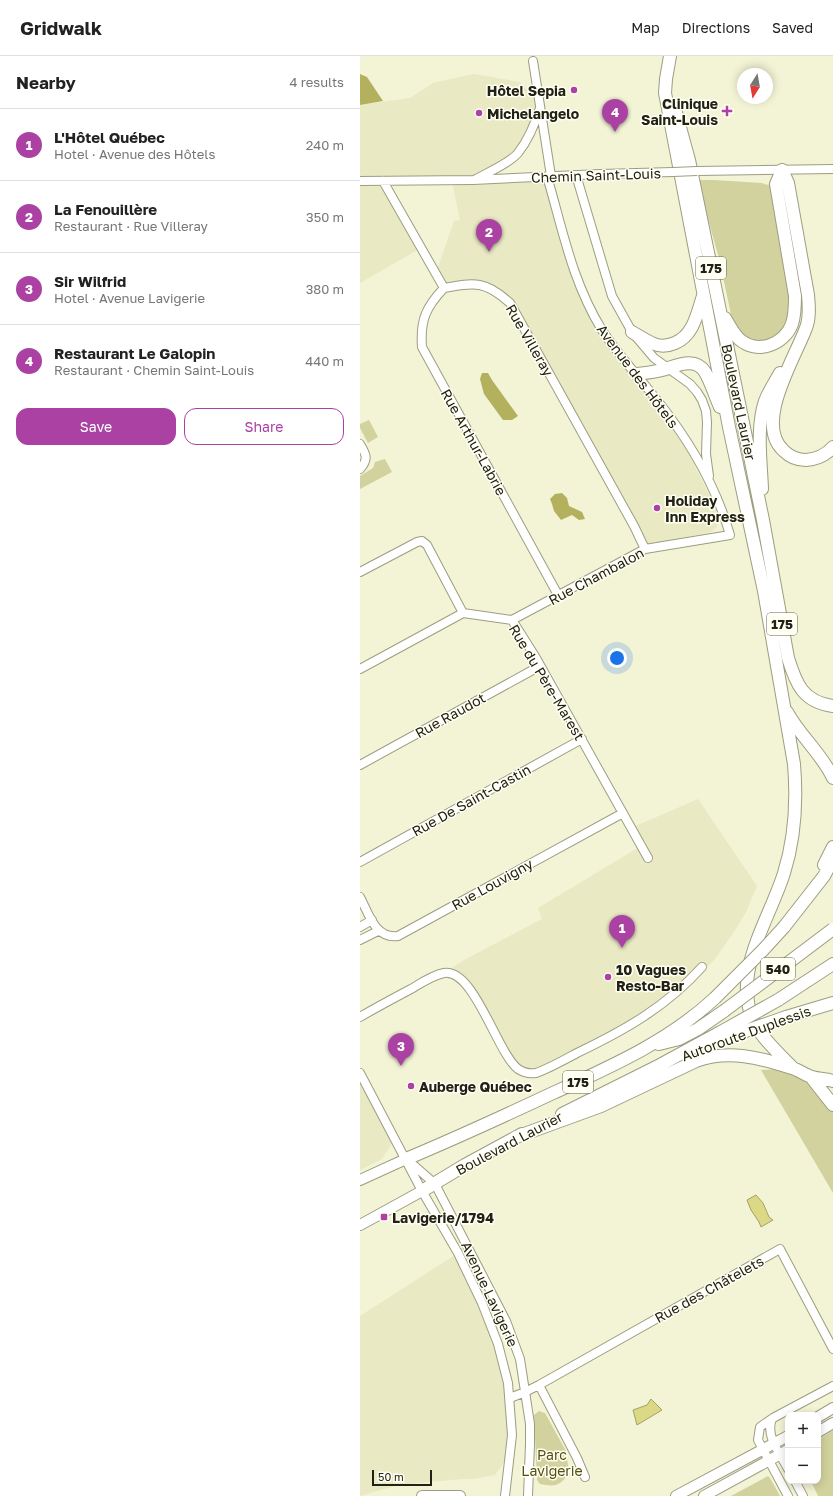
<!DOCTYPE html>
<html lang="en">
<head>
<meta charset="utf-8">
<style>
  :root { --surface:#fff; --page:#f2f2f2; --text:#222; --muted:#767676; --line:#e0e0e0; --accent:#ab42a3 }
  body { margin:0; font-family:"Golos Text",sans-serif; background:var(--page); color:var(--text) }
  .controls { position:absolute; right:12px; bottom:12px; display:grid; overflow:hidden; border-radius:8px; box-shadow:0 2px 10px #0003 }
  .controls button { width:36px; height:36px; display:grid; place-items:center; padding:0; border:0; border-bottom:1px solid var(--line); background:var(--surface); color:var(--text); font:20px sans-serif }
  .compass { position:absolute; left:377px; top:12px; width:36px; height:36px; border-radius:50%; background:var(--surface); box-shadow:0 2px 10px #0003; rotate:191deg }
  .scale { position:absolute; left:12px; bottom:10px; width:60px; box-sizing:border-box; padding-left:4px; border:2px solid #212116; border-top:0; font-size:11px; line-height:14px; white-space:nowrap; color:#212116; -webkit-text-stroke:3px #fffff3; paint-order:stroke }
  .you { position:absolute; left:257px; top:602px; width:14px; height:14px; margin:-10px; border:3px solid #fff; border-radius:50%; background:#1a73e8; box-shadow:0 0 0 6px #1a73e833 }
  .badge { display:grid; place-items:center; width:26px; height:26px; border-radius:50%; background:var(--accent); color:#fff; font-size:13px; font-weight:700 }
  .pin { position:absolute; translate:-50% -33px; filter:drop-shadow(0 1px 2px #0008) }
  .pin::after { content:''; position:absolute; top:21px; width:14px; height:12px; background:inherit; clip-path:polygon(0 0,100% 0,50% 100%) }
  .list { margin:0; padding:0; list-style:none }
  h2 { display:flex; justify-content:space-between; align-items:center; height:52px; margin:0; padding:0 16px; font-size:17px }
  h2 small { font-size:13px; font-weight:400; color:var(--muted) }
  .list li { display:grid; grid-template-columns:26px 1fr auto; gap:12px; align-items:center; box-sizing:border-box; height:72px; padding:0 16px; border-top:1px solid var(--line) }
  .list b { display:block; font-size:15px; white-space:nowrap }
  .list p { margin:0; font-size:13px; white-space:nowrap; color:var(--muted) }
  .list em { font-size:13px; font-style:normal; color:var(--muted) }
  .actions { display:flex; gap:8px; padding:12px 16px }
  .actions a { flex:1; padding:9px 0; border:1px solid var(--accent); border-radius:12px; text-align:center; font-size:14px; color:var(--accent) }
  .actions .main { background:var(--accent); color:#fff }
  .map { position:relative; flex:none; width:473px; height:1440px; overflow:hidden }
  header { display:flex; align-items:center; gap:24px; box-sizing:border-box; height:56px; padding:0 20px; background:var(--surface); border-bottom:1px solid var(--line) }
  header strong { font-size:19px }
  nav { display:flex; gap:22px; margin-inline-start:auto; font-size:14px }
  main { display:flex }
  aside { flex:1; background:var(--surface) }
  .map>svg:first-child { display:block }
  .built { fill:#e9e9c4 }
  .green { fill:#d2d29f }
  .forest { fill:#b3b15d }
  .water { fill:#dbd985; stroke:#a3a264 }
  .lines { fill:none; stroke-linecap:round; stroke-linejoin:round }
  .minor-casing { stroke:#9d9d81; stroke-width:10 }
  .major-casing { stroke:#9d9d81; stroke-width:12 }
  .highway-casing { stroke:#9d9d81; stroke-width:14 }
  .minor { stroke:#fff; stroke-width:8 }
  .major { stroke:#fff; stroke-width:10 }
  .highway { stroke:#fff; stroke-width:12 }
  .minor-bridge-casing { stroke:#9d9d81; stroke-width:10; stroke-linecap:butt }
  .highway-bridge-casing { stroke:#9d9d81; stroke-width:14; stroke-linecap:butt }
  .minor-bridge { stroke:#fff; stroke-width:8 }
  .highway-bridge { stroke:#fff; stroke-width:12 }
  .poi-dot { fill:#ab42a3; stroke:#fffff3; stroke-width:1.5 }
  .labels { text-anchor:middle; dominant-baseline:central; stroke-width:3; stroke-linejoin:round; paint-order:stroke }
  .shield { fill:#fffff3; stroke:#646458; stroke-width:1 }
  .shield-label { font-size:13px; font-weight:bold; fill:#212116 }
  .poi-label { font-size:14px; font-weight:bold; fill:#212116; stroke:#fffff3; text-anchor:start }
  .street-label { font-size:14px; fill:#212116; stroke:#fffff3 }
  .park-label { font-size:14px; fill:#524f0f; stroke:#fffff3 }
</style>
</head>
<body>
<header>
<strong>Gridwalk</strong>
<nav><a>Map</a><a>Directions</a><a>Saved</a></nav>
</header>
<main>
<aside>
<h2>Nearby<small>4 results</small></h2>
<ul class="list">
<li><span class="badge">1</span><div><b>L'Hôtel Québec</b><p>Hotel · Avenue des Hôtels</p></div><em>240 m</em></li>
<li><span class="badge">2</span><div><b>La Fenouillère</b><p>Restaurant · Rue Villeray</p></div><em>350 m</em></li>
<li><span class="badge">3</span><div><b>Sir Wilfrid</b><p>Hotel · Avenue Lavigerie</p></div><em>380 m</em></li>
<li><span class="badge">4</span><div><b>Restaurant Le Galopin</b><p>Restaurant · Chemin Saint-Louis</p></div><em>440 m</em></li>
</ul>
<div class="actions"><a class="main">Save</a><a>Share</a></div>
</aside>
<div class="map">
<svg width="473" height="1440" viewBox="0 0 473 1440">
  <rect width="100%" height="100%" fill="#f3f3d6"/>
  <path class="built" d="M114,18L160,26L181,49L157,98L114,124L191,120L189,145L213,226L226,255L237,273L303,358L329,398L353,447L358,461L357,471L351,476L297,487L285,493L150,247L123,229L84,232L76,217L94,165L100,164L92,125H23L61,192L0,227V49L50,42L73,27Z
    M338,743L397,830L386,856L376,873L355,903L330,929L316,941L180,1015L159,1013L105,927L84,917L104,904L182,863L178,852L281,790L271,772Z
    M0,1017L34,1084L22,1103L0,1114Z
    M98,1197L109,1220L148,1327L149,1399L135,1419L113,1423H103L38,1429L0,1440V1260Z"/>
  <path class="green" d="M337,124H354L402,127L407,129L408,128L412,134L431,254L424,273L410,284L396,286L383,280L373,268L359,202Z
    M9,364L18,381L8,387L0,372V368Z
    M25,403L32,416L0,433V420L13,412L15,406Z
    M416,1013L448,1024L473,1049V1137L401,1014Z
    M179,1355L185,1357L206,1395L209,1416C201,1430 195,1431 180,1428L177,1424L174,1359Z
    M473,1374V1440H458L451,1425H458V1384Z
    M408,1420L410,1422L420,1440H371Z"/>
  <path class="forest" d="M0,18L7,21L23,45L0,49Z
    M122,317H128L132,324L158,360L152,364H143L124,338L120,323Z
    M202,437L207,442L209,450L222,456L225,463L219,464L212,459L201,464L194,455L192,448L190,443L195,438Z"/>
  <path class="water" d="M396,1139L403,1147L409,1161L413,1164L401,1171L399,1166L391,1154L387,1144Z
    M291,1343L302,1354L277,1369L273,1354L287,1349Z"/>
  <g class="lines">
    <defs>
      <path id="minor" d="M173,5L191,120
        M337,115L473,113
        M216,119L252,240L272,276L294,302L330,328L337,336L342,344L346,355L347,366L346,398L349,420
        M116,123C127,117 150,107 158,97C169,83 175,68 180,52
        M0,125L113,124L240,118L313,116
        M23,125L84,232
        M84,232C115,226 126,225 150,247L274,470L285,493
        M84,232C66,251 60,264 62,291L198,539
        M0,388C6,398 9,403 0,413
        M0,516L57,486L62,485L67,489L103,557
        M103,557L152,564
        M152,564L285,493L370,479C356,430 329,384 297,344C279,321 258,299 242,274C212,225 203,175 187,120
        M152,564L176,602L288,802
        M0,613L103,557
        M0,709L180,610
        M0,806L222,683
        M0,841C9,858 15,883 38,880L263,757
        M0,871L12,864
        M0,884L18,875
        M0,961C17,951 34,942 51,933C61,927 73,919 84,917C114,912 137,997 158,1013C164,1017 169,1018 176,1017C190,1012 204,1004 217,997C265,974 306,951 342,911
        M0,1017L62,1135L98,1197L122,1247L138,1288L148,1327L152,1379L145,1440
        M50,1106L75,1128L146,1265L160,1303L170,1368V1388L168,1440
        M179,1329L217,1402L225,1421
        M150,1342L165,1336L179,1329L420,1193L473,1293
        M412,1363C405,1380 420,1397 428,1413
        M435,1425L443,1440
        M428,1440L398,1384L400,1371L413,1362L473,1330"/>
      <path id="major" d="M0,1124L46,1103
        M0,1169L62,1135
        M458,1361L473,1352
        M458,1376L473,1367
        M62,1440H100
        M316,1440L428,1380
        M344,1440L428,1394"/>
      <path id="highway" d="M310,0L306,23L305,37L369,371L404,535L434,708C437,744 435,782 424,817C409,866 365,925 400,976C409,989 421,1000 433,1012
        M315,53L329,104L403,464L428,602C436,628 443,646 473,650
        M422,114L428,127L448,239C449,250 450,262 446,272C435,302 393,368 424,395C430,401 438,404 446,404C457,403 466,399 473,391
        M365,262C369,269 373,277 379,283C397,299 424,289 432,268C435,259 435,249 435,240L416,128L422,114
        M272,276C279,280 286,285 294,288C302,291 308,290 315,287C334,279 337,257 343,240
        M277,318C285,317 294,316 302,314C316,310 335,300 345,316C351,326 355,340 360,351
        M402,433C401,405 396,372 405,345C409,335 415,326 420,317
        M427,656C440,680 462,698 473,722
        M464,809L473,791
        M424,871L464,820L473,803
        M418,944L473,908
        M426,961L473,947
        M299,988L319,983L338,973L364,955
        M451,1021L473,1049
        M202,1058L300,1009L359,977
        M156,1081L241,1050L336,1005C368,993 401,1002 432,1012C439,1014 445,1019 452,1021C458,1023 466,1023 473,1025
        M46,1103C96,1082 144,1060 193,1037C250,1011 309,985 355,942
        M62,1135L105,1109L162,1078"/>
    </defs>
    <use href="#minor" class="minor-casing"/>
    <use href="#major" class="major-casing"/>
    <use href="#highway" class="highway-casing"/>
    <use href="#minor" class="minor"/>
    <use href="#major" class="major"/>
    <use href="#highway" class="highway"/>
    <defs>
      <path id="minor-bridge" d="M313,116L337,115"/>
      <path id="highway-bridge" d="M355,942L403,894L424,871
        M364,955L473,873
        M359,977L418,944
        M360,984L426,961"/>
    </defs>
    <use href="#minor-bridge" class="minor-bridge-casing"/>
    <use href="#highway-bridge" class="highway-bridge-casing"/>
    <use href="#minor-bridge" class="minor-bridge"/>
    <use href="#highway-bridge" class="highway-bridge"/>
  </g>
  <g class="poi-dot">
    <circle cx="214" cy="34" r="4"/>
    <path d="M365 49h4v4h4v4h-4v4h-4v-4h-4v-4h4z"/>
    <circle cx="119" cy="57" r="4"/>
    <circle cx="297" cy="452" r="4"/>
    <circle cx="248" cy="921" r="4"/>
    <circle cx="51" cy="1030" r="4"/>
    <rect x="20" y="1157" width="8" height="8" rx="2"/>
  </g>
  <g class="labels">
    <g class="shield">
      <rect x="336" y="201" width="30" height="22" rx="3"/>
      <rect x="407" y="557" width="30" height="22" rx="3"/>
      <rect x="401" y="902" width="34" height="22" rx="3"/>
      <rect x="203" y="1015" width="30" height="22" rx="3"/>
    </g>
    <g class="shield-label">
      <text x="351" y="212">175</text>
      <text x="422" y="568">175</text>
      <text x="418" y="913">540</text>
      <text x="218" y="1026">175</text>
    </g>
    <g class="poi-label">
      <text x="206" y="34" text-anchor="end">Hôtel Sepia</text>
      <text x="358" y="47" text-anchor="end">Clinique<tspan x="358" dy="16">Saint-Louis</tspan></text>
      <text x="127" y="57">Michelangelo</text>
      <text x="305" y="444">Holiday<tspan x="305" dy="16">Inn Express</tspan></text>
      <text x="256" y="913">10 Vagues<tspan x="256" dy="16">Resto-Bar</tspan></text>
      <text x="59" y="1030">Auberge Québec</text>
      <text x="32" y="1161">Lavigerie/1794</text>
    </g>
    <g class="street-label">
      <text transform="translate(236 119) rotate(-2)">Chemin Saint-Louis</text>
      <text transform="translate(170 284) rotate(60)">Rue Villeray</text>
      <text transform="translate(278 320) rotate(53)">Avenue des Hôtels</text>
      <text transform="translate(379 346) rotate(78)">Boulevard Laurier</text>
      <text transform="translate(114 386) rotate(61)">Rue Arthur-Labrie</text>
      <text transform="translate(236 520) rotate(-28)">Rue Chambalon</text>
      <text transform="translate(187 626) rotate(59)">Rue du Père-Marest</text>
      <text transform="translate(90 659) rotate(-29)">Rue Raudot</text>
      <text transform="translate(111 744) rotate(-29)">Rue De Saint-Castin</text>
      <text transform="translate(132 828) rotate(-29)">Rue Louvigny</text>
      <text transform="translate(386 977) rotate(-20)">Autoroute Duplessis</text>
      <text transform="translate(149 1087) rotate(-28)">Boulevard Laurier</text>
      <text transform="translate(349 1233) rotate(-29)">Rue des Châtelets</text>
      <text transform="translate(130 1238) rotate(65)">Avenue Lavigerie</text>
    </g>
    <g class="park-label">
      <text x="192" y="1398">Parc<tspan x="192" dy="16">Lavigerie</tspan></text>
    </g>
  </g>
</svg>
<div class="controls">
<button>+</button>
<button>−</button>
</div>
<svg class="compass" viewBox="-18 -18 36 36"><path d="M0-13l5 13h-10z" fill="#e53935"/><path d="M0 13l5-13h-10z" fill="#767676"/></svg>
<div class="scale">50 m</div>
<div class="you"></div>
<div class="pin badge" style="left:262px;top:892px">1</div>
<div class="pin badge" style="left:129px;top:196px">2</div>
<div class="pin badge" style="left:41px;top:1010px">3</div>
<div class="pin badge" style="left:255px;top:76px">4</div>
</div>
</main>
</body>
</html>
